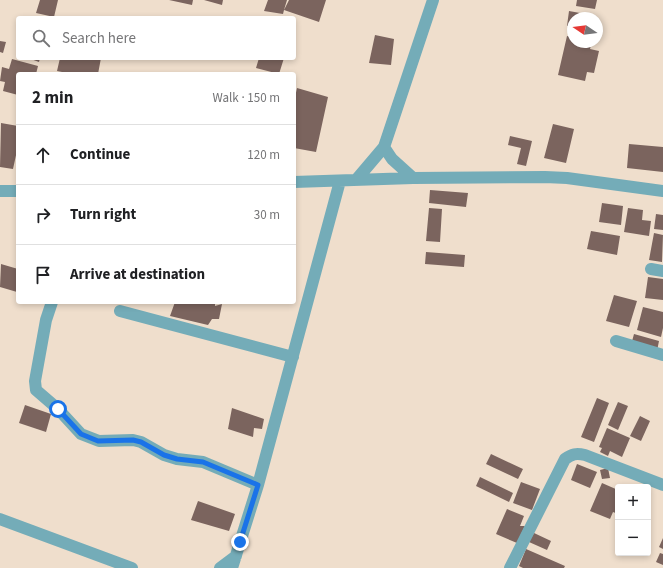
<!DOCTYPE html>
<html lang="en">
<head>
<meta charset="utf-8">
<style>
  :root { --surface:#fff; --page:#f2f2f2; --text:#202124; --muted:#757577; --line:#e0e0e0 }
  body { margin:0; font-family:"Source Sans 3",sans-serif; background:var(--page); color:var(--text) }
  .controls { position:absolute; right:12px; bottom:12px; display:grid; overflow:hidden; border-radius:4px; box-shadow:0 2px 6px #0003 }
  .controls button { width:36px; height:36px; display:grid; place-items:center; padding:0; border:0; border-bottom:1px solid var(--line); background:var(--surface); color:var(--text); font:20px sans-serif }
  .compass { position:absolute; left:567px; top:12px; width:36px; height:36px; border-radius:50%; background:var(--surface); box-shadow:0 2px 6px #0003; rotate:283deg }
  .stop { position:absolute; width:12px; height:12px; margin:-9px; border:3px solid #1a73e8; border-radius:50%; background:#fff }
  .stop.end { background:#1a73e8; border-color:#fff; box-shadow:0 1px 4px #0008 }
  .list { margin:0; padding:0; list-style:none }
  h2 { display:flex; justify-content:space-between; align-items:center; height:52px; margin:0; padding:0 16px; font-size:17px }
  h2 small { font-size:13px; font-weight:400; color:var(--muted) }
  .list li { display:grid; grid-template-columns:26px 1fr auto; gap:12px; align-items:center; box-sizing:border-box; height:60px; padding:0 16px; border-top:1px solid var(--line) }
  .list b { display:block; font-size:15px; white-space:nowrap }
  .list em { font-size:13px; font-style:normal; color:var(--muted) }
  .icon { flex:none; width:22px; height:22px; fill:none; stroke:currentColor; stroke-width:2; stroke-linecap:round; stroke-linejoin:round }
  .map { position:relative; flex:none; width:663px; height:568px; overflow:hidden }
  .search { position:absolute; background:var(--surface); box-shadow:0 2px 6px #0003; left:16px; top:16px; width:280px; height:44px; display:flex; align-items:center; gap:10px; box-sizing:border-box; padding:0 14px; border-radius:4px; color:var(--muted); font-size:15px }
  .panel { position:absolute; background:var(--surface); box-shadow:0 2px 6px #0003; left:16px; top:72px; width:280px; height:232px; border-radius:4px }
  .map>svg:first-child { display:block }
  .building { fill:#7b645e }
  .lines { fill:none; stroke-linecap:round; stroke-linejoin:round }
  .minor { stroke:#74acb8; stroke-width:12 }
  .route { stroke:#1a73e8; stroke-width:5 }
</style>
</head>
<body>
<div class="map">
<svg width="663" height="568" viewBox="0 0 663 568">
  <rect width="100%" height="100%" fill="#efdecc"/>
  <path class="building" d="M40,0H58L54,17L36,13Z
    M169,0H193L192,5Z
    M204,0H223L222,5Z
    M268,0H287L284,10L289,0H326L319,22L284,10L283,14L264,11Z
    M577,0H597L595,9L576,6Z
    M569,11L580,13L579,18H573V26H567Z
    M375,35L394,39L391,65L369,63Z
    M567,36L573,37V42H592L590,49L599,51L594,73L587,72L585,81L558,75Z
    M0,41L6,42L3,53L0,52Z
    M28,58H40L39,62Z
    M60,58H101L98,74H72L57,71Z
    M259,58H284L279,74L256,68Z
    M12,59L38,66L36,74H18V95L3,91L5,82L0,81L2,67L9,69Z
    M297,88L328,97L316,152L294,148V102Z
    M1,123L18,126V146L13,169L0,167Z
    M553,124L574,129L566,163L544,158Z
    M510,136L532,141L526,166L517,164L521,148L508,145Z
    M629,144L663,147V172L627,168Z
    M430,190L468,193L466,207L429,203Z
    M602,203L623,206L621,225L599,222Z
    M429,208L442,209L440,242L426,241Z
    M628,208L643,210L642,220L651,221L649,236L624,232Z
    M656,214L663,215V230L654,229Z
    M591,231L620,236L617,255L587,249Z
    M654,233L663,235L662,262L649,260Z
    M426,252L465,255L464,267L425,264Z
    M1,264L18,269L17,292L0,287Z
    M648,277L663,279V300L645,298Z
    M614,295L637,301L629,327L606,321Z
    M175,302H215V306L222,304L219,319H212L208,325L170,316Z
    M643,307L663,312V328L661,337L637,330Z
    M634,334L659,341L657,351L631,345Z
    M597,398L609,403L594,442L581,437Z
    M618,402L628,406L618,430L608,425Z
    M25,405L51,414L46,432L19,423Z
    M232,408L264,419L262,429L254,428L253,437L228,429Z
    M640,416L650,421L641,441L630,436Z
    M607,428L630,438L622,457L610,451L608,456L600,452L602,448L599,447Z
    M491,454L523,469L518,479L486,464Z
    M577,464L597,472L590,488L571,480Z
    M608,468L610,478L602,479L600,470Z
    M480,477L513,493L509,502L476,486Z
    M521,482L540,489L532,510L513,503Z
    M602,483L618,490V514L613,512L610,519L590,511Z
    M198,501L235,514L229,531L191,520Z
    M507,509L524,516L520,526H525L517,543L496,534Z
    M534,533L551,541L547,550L529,542Z
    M663,538V549L659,547Z
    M526,549L565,566L564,568H523L519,566Z
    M660,553L663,554V565L656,562Z"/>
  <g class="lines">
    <path class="minor" d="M384,147L392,159L413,178
      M356,180L384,147L433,0
      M294,182L413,178L545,177L567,178L663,191
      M0,191H18
      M651,269L663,271
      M52,302L46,320L35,381L36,390L58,409L81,434L99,441L133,440L141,442L164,455L177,459L203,462L258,485
      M120,311L293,357
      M616,341L663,355
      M0,519L132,568
      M220,568L236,556
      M232,568L258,485L340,181
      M510,568L565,459C572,454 576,453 585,455L663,485"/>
  </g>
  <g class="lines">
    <path class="route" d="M58,409L81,434L98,441L133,440L141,442L164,455L177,459L203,462L258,485L240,542"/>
  </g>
</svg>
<div class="controls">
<button>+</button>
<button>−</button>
</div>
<svg class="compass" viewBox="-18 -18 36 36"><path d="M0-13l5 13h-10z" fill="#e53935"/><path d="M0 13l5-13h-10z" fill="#757577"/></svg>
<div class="stop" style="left:58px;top:409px"></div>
<div class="stop end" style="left:240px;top:542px"></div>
<div class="search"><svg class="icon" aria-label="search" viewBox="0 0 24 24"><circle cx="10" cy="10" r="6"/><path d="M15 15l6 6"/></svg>Search here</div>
<section class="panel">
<h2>2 min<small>Walk · 150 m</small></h2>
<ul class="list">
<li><svg class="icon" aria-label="ahead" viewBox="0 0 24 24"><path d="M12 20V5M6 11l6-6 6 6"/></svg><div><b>Continue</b></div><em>120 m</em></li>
<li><svg class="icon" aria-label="right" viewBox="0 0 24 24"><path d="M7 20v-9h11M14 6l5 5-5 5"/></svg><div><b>Turn right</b></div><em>30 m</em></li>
<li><svg class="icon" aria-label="arrive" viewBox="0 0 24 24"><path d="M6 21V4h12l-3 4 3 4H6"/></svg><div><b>Arrive at destination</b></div></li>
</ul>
</section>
</div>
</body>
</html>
